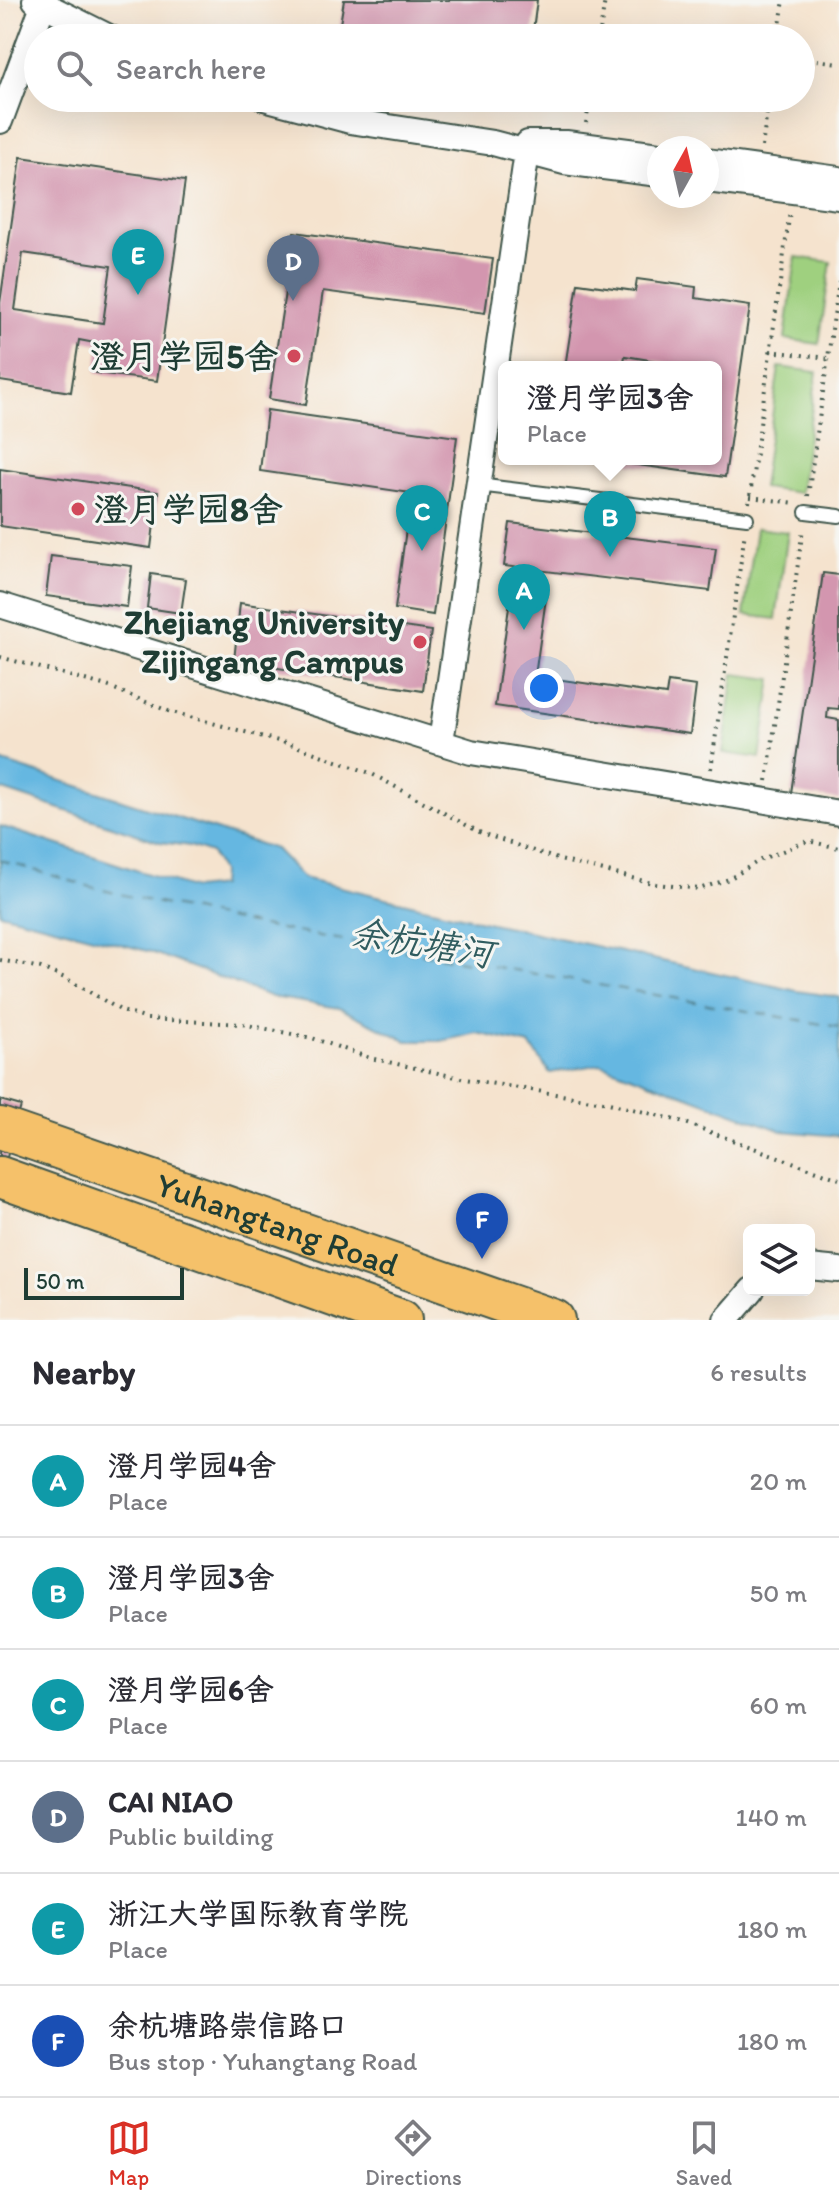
<!DOCTYPE html>
<html lang="en">
<head>
<meta charset="utf-8">
<style>
  :root { --surface:#fff; --page:#f7f7f7; --text:#2b2b33; --muted:#7c7c81; --line:#e1e1e2; --accent:#d93025 }
  body { margin:0; font-family:Itim,"LXGW WenKai TC",sans-serif; background:var(--page); color:var(--text) }
  .controls { position:absolute; right:24px; bottom:24px; display:grid; overflow:hidden; border-radius:12px; box-shadow:0 8px 32px #0002 }
  .controls button { width:72px; height:72px; display:grid; place-items:center; padding:0; border:0; border-bottom:2px solid var(--line); background:var(--surface); color:var(--text); font:40px sans-serif }
  .compass { position:absolute; left:647px; top:136px; width:72px; height:72px; border-radius:50%; background:var(--surface); box-shadow:0 8px 32px #0002; rotate:8deg }
  .scale { position:absolute; left:24px; bottom:20px; width:160px; box-sizing:border-box; padding-left:8px; border:4px solid #1f3d34; border-top:0; font-size:22px; line-height:28px; white-space:nowrap; color:#1f3d34; -webkit-text-stroke:6px #f6f6f2; paint-order:stroke }
  .you { position:absolute; left:544px; top:688px; width:28px; height:28px; margin:-20px; border:6px solid #fff; border-radius:50%; background:#1a73e8; box-shadow:0 0 0 12px #1a73e833 }
  .badge { display:grid; place-items:center; width:52px; height:52px; border-radius:50%; background:var(--accent); color:#fff; font-size:26px; font-weight:700 }
  .pin { position:absolute; translate:-50% -66px; filter:drop-shadow(0 2px 4px #0008) }
  .pin::after { content:''; position:absolute; top:42px; width:28px; height:24px; background:inherit; clip-path:polygon(0 0,100% 0,50% 100%) }
  .popup { position:absolute; left:498px; top:361px; width:224px; height:104px; box-sizing:border-box; display:grid; place-content:center; border-radius:12px; background:var(--surface); filter:drop-shadow(0 2px 6px #0005); font-size:26px; white-space:nowrap; color:var(--muted) }
  .popup b { font-size:30px; color:var(--text) }
  .popup::after { content:''; position:absolute; left:50%; top:100%; margin-left:-16px; border:16px solid transparent; border-top-color:var(--surface) }
  .list { margin:0; padding:0; list-style:none }
  h2 { display:flex; justify-content:space-between; align-items:center; height:104px; margin:0; padding:0 32px; font-size:34px }
  h2 small { font-size:26px; font-weight:400; color:var(--muted) }
  .list li { display:grid; grid-template-columns:52px 1fr auto; gap:24px; align-items:center; box-sizing:border-box; height:112px; padding:0 32px; border-top:2px solid var(--line) }
  .list b { display:block; font-size:30px; white-space:nowrap }
  .list p { margin:0; font-size:26px; white-space:nowrap; color:var(--muted) }
  .list em { font-size:26px; font-style:normal; color:var(--muted) }
  .icon { flex:none; width:44px; height:44px; fill:none; stroke:currentColor; stroke-width:2; stroke-linecap:round; stroke-linejoin:round }
  .map { position:relative; flex:none; width:839px; height:1320px; overflow:hidden }
  .search { position:absolute; background:var(--surface); box-shadow:0 8px 32px #0002; left:24px; right:24px; top:24px; height:88px; display:flex; align-items:center; gap:20px; box-sizing:border-box; padding:0 28px; border-radius:44px; color:var(--muted); font-size:30px }
  .sheet { height:776px; background:var(--surface) }
  nav { display:flex; justify-content:space-around; align-items:center; box-sizing:border-box; height:112px; border-top:2px solid var(--line); background:var(--surface); font-size:22px; color:var(--muted) }
  nav a { display:grid; justify-items:center; gap:4px }
  nav .on { color:var(--accent) }
  .map>svg:first-child { display:block }
  .green { fill:#9fd07f; stroke:#5f865a; stroke-width:2 }
  .water { fill:#65b7e1; stroke:#427a8a; stroke-width:2 }
  .lines { fill:none; stroke-linecap:round; stroke-linejoin:round }
  .ferry { stroke:#305c5f; stroke-width:2; stroke-dasharray:10 8; stroke-linecap:butt }
  .building { fill:#d396af; fill-rule:evenodd }
  .service-casing { stroke:#3f564b; stroke-width:16 }
  .minor-casing { stroke:#3f564b; stroke-width:28 }
  .primary-casing { stroke:#3f564b; stroke-width:44 }
  .path { stroke:#3f564b; stroke-width:4; stroke-dasharray:2 6; stroke-linecap:butt }
  .service { stroke:#fff; stroke-width:12 }
  .minor { stroke:#fff; stroke-width:24 }
  .primary { stroke:#f5c16b; stroke-width:40 }
  .poi-dot { fill:#d1495b; stroke:#f6f6f2; stroke-width:3 }
  .labels { text-anchor:middle; dominant-baseline:central; stroke-width:6; stroke-linejoin:round; paint-order:stroke }
  .poi-label { font-size:34px; font-weight:bold; fill:#1f3d34; stroke:#f6f6f2; text-anchor:end }
  .street-label { font-size:34px; fill:#1f3d34; stroke:#f6f6f2 }
  .water-label { font-size:36px; font-style:italic; fill:#305c5f; stroke:#f6f6f2 }
</style>
</head>
<body>
<div class="map">
<svg width="839" height="1320" viewBox="0 0 839 1320">
  <rect width="100%" height="100%" fill="#f6f6f2"/>
  <filter id="ink" filterUnits="userSpaceOnUse"><feTurbulence type="fractalNoise" baseFrequency=".0125" numOctaves="2"/><feDisplacementMap in="SourceGraphic" scale="16" xChannelSelector="R" yChannelSelector="G"/><feConvolveMatrix kernelMatrix="1 2 1 2 8 2 1 2 1" color-interpolation-filters="sRGB"/></filter>
  <filter id="wash" filterUnits="userSpaceOnUse"><feTurbulence type="fractalNoise" baseFrequency=".006" numOctaves="4" result="noise"/><feDisplacementMap in="SourceGraphic" scale="32" xChannelSelector="R" yChannelSelector="G"/><feGaussianBlur stdDeviation="1.8" result="paint"/><feColorMatrix in="noise" values="0 0 0 0 0 0 0 0 0 0 0 0 0 0 0 0 0 1.4 0 .05"/><feComposite in="paint" operator="in"/></filter>
  <g filter="url(#wash)">
    <rect width="100%" height="100%" fill="#f5e3ce"/>
    <path class="green" d="M796,257L831,262L819,344L785,339Z
      M779,367L817,372L800,493L762,488Z
      M756,528L788,532L776,619L744,615Z
      M734,674L772,679L760,758L723,753Z"/>
    <path class="water" d="M0,761L275,849L303,878L482,921L797,991L839,997V1136L782,1131L601,1064L550,1073L530,1045L477,1033L441,1041H407L339,1008L272,997L151,952L0,913V826L194,889L220,886L221,872L211,853L190,846L160,842L0,789Z"/>
    <g class="lines">
      <path class="ferry" d="M0,860L98,889L245,923L839,1027"/>
    </g>
    <g id="blocks">
      <path class="building" d="M344,0H537L532,38H396L339,30Z
        M21,157L185,181L157,381L96,373L100,344L79,340L71,392L0,381V303ZM23,253L111,266L103,323L15,310Z
        M294,232L493,259L485,313L323,291L306,405L269,399Z
        M637,279L696,287L695,298L750,306L725,477L609,461L716,459V367H679L680,365L625,356L623,367H565L578,283L635,291Z
        M267,410L457,437L433,615L395,609L411,493L260,471Z
        M0,469L158,492L151,548L0,526Z
        M510,523L716,548L710,591L504,566Z
        M51,556L132,566L127,607L46,596Z
        M823,573L839,575V709L828,708L827,718L839,720V800L791,793Z
        M151,574L186,579L181,613L147,608Z
        M513,579L548,584L535,676L666,695L668,682L696,686L690,734L495,706Z
        M240,603L431,631L423,691L234,661Z
        M0,1100L21,1106L1,1179H0Z"/>
    </g>
  </g>
  <g filter="url(#ink)">
    <use href="#blocks" fill-opacity="0" stroke="#3f564b" stroke-width="2"/>
    <g class="lines">
      <defs>
        <path id="service" d="M478,485L747,518
          M806,512L839,516"/>
        <path id="minor" d="M35,0L111,38
          M264,98L350,121L493,143L564,162L659,174
          M0,121L45,0
          M528,143H566L659,155
          M707,161L839,179
          M707,180L839,197
          M0,605L471,752L839,813
          M441,742L527,152
          M809,1267L839,1270
          M726,1320L752,1290"/>
        <g id="primary">
          <path id="s1" d="M0,1128L554,1320"/>
          <path d="M0,1177L401,1320"/>
        </g>
      </defs>
      <use href="#service" class="service-casing"/>
      <use href="#minor" class="minor-casing"/>
      <use href="#primary" class="primary-casing"/>
      <path class="path" d="M599,38L605,0
        M778,38L784,0
        M801,58L839,63
        M586,123L590,98
        M762,147L769,98
        M770,351L827,358
        M808,496L839,281
        M750,497L795,503
        M749,503L790,211
        M0,657L107,686L168,711L293,745L370,773L481,833L560,860L656,884L699,889L729,879L762,859L808,841L839,848
        M711,769L745,532
        M767,781L803,528
        M0,960L41,968L67,979L122,1011L147,1019L242,1024L312,1038L370,1058L465,1079L609,1103L680,1121L839,1179"/>
      <use href="#service" class="service"/>
      <use href="#minor" class="minor"/>
      <use href="#primary" class="primary"/>
    </g>
  </g>
  <g class="poi-dot">
    <circle cx="294" cy="356" r="8"/>
    <circle cx="78" cy="509" r="8"/>
    <circle cx="420" cy="642" r="8"/>
  </g>
  <g class="labels">
    <g class="poi-label">
      <text x="278" y="356">澄月学园5舍</text>
      <text x="94" y="509" text-anchor="start">澄月学园8舍</text>
      <text x="404" y="622">Zhejiang University<tspan x="404" dy="39">Zijingang Campus</tspan></text>
    </g>
    <g class="street-label">
      <text stroke="none"><textPath href="#s1" startOffset="294">Yuhangtang Road</textPath></text>
    </g>
    <g class="water-label">
      <text transform="translate(422 943) rotate(9)">余杭塘河</text>
    </g>
  </g>
</svg>
<div class="controls">
<button><svg class="icon" aria-label="layers" viewBox="0 0 24 24"><path d="M12 4l9 5-9 5-9-5zM3 14l9 5 9-5"/></svg></button>
</div>
<svg class="compass" viewBox="-18 -18 36 36"><path d="M0-13l5 13h-10z" fill="#e53935"/><path d="M0 13l5-13h-10z" fill="#7c7c81"/></svg>
<div class="scale">50 m</div>
<div class="you"></div>
<div class="pin badge" style="left:524px;top:630px;background:#0f9aa8">A</div>
<div class="pin badge" style="left:610px;top:557px;background:#0f9aa8">B</div>
<div class="popup"><b>澄月学园3舍</b>Place</div>
<div class="pin badge" style="left:422px;top:551px;background:#0f9aa8">C</div>
<div class="pin badge" style="left:293px;top:301px;background:#5c6f8a">D</div>
<div class="pin badge" style="left:138px;top:295px;background:#0f9aa8">E</div>
<div class="pin badge" style="left:482px;top:1259px;background:#1a4fb4">F</div>
<div class="search"><svg class="icon" aria-label="search" viewBox="0 0 24 24"><circle cx="10" cy="10" r="6"/><path d="M15 15l6 6"/></svg>Search here</div>
</div>
<section class="sheet">
<h2>Nearby<small>6 results</small></h2>
<ul class="list">
<li><span class="badge" style="background:#0f9aa8">A</span><div><b>澄月学园4舍</b><p>Place</p></div><em>20 m</em></li>
<li><span class="badge" style="background:#0f9aa8">B</span><div><b>澄月学园3舍</b><p>Place</p></div><em>50 m</em></li>
<li><span class="badge" style="background:#0f9aa8">C</span><div><b>澄月学园6舍</b><p>Place</p></div><em>60 m</em></li>
<li><span class="badge" style="background:#5c6f8a">D</span><div><b>CAI NIAO</b><p>Public building</p></div><em>140 m</em></li>
<li><span class="badge" style="background:#0f9aa8">E</span><div><b>浙江大学国际教育学院</b><p>Place</p></div><em>180 m</em></li>
<li><span class="badge" style="background:#1a4fb4">F</span><div><b>余杭塘路崇信路口</b><p>Bus stop · Yuhangtang Road</p></div><em>180 m</em></li>
</ul>
</section>
<nav>
<a class="on"><svg class="icon" aria-label="map" viewBox="0 0 24 24"><path d="M3 6l6-2 6 2 6-2v14l-6 2-6-2-6 2zM9 4v14M15 6v14"/></svg>Map</a>
<a><svg class="icon" aria-label="directions" viewBox="0 0 24 24"><path d="M12 3l9 9-9 9-9-9zM9 14v-3h6M13 9l2 2-2 2"/></svg>Directions</a>
<a><svg class="icon" aria-label="saved" viewBox="0 0 24 24"><path d="M7 4h10v16l-5-4-5 4z"/></svg>Saved</a>
</nav>
</body>
</html>
